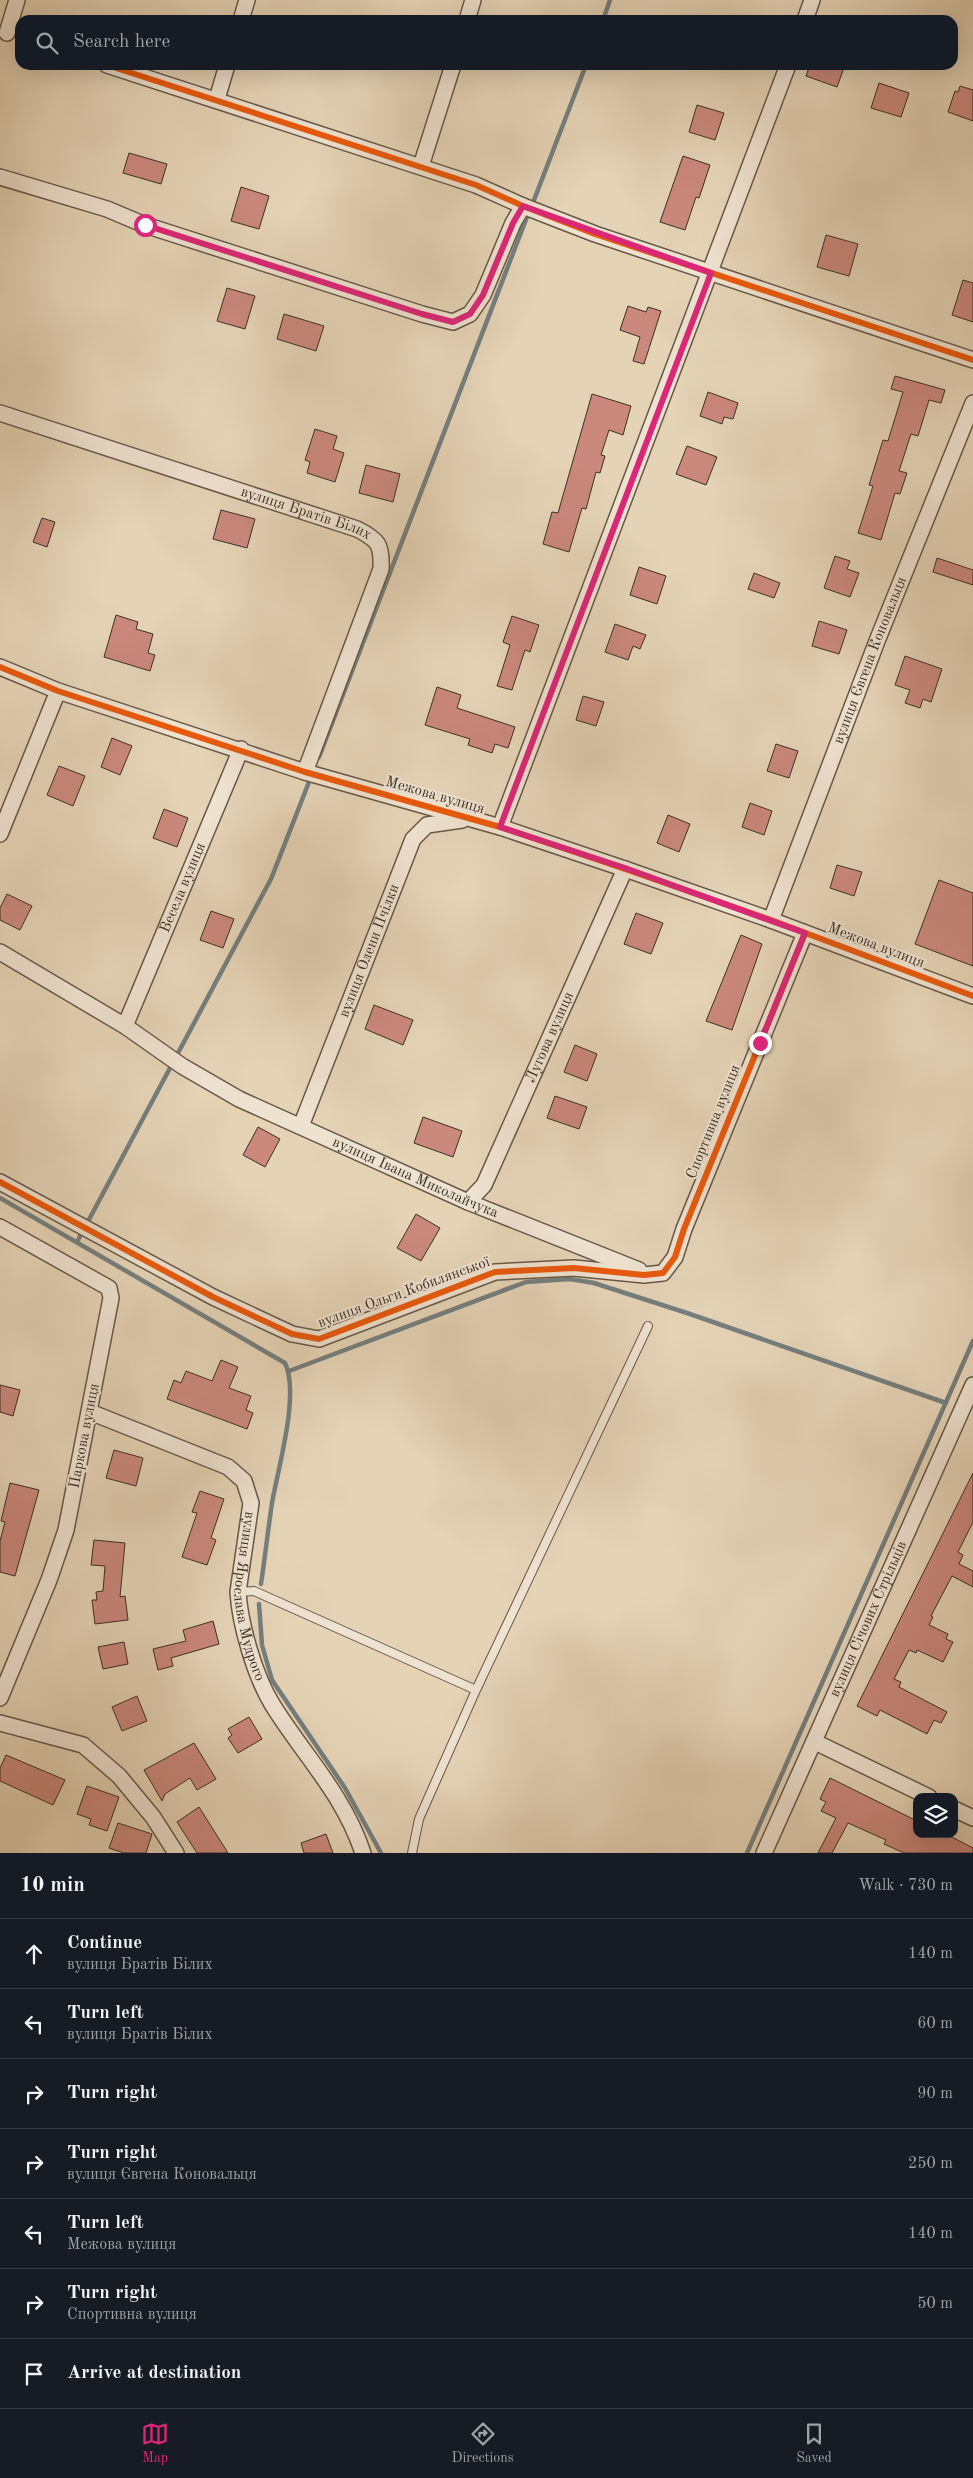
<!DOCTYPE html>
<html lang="en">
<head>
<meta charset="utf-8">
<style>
  :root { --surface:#171b24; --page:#242831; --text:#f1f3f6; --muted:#9ea1a6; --line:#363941; --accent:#db2777 }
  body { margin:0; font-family:"Old Standard TT",serif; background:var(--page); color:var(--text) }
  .controls { position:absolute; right:15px; bottom:15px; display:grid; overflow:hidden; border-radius:10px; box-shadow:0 5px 20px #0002 }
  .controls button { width:45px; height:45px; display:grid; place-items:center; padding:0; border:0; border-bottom:1px solid var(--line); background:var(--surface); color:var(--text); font:25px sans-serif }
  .stop { position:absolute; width:15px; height:15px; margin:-11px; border:4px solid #db2777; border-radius:50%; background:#fff }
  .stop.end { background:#db2777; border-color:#fff; box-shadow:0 1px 5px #0008 }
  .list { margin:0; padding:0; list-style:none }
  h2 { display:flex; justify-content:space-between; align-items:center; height:65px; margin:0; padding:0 20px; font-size:21px }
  h2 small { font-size:16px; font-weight:400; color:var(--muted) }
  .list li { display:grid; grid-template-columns:32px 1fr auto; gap:15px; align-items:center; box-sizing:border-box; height:70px; padding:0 20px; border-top:1px solid var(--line) }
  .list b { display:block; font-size:19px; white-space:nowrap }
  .list p { margin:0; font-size:16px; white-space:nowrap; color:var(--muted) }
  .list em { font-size:16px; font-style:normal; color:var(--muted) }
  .icon { flex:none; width:28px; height:28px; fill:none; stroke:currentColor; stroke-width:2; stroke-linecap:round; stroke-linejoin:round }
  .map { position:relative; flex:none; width:973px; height:1853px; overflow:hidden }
  .search { position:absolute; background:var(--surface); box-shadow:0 5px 20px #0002; left:15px; right:15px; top:15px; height:55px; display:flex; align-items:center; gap:12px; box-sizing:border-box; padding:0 18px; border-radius:15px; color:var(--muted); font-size:19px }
  .sheet { height:555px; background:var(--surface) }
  nav { display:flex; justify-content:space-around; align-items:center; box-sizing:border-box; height:70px; border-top:1px solid var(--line); background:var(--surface); font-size:14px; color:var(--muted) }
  nav a { display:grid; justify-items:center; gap:2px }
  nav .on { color:var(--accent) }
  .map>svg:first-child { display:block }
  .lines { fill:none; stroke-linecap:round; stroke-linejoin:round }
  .stream { stroke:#757f7e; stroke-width:4.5 }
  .building { fill:#cb887d; stroke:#3b3024 }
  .lane-casing { stroke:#665948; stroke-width:10 }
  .street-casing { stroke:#665948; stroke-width:18 }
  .lane { stroke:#eee2d0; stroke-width:8 }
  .street { stroke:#eee2d0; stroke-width:15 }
  .cycleway-casing { stroke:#eee2d0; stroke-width:9 }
  .cycleway { stroke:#e8590c; stroke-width:6 }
  .route { stroke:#db2777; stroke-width:6 }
  .labels { text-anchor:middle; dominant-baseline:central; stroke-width:4; stroke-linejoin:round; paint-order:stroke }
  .street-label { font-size:15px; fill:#3b3024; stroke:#eee2d0 }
</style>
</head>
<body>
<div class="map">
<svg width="973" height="1853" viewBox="0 0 973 1853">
  <rect width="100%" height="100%" fill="#e5d3b6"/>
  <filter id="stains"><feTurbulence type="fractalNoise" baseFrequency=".004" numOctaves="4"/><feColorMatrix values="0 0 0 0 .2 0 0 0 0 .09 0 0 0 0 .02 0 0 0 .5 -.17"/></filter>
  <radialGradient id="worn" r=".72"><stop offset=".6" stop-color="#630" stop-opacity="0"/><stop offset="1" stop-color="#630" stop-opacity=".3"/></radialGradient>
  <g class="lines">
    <path class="stream" d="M603,20L610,0
      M534,200L586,65
      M319,757L527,217
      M0,1198L285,1363C300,1394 278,1468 272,1503C268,1530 265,1557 261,1584
      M77,1242L271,879L309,782
      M289,1371L526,1282L570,1279L594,1283L687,1313L946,1403
      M259,1604L262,1645L272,1680L345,1788L381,1853
      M747,1853L973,1341"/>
  </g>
  <path class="building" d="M810,65H845L837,87L806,76Z
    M879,83L909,93L901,117L871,108Z
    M960,86L973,90V121L948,112L955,91L958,92Z
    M697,105L724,113L715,140L689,132Z
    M129,153L167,164L161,184L123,173Z
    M683,156L710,165L699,198L696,197L685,230L660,222Z
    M241,187L269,196L259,229L231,221Z
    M826,235L858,244L849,276L817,267Z
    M963,280L973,283V322L952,315Z
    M227,288L255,296L245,329L217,321Z
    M628,306L646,312L648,307L661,311L644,364L633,361L640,337L620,330Z
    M284,314L324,326L316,351L277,339Z
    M895,376L945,390L941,403L929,400L918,436L911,434L899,471L907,473L900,494L895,493L881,540L858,533L873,486L869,485L883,440L888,441L903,392L891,389Z
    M708,392L738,403L733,419L724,417L722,424L700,416Z
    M592,394L631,406L623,435L609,430L601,455L605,456L600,473L596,472L586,509L582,508L569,552L543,544L552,512L558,513Z
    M315,429L337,436L333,449L344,453L335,482L307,473L310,462L305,460Z
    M687,446L717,457L706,485L676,474Z
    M366,465L400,474L393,502L359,493Z
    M221,510L255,519L247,548L213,539Z
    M42,518L55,522L47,547L33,542Z
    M835,556L850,561L847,569L859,573L850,597L824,588Z
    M937,558L973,570V585L933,572Z
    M639,567L666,576L657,604L630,595Z
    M754,573L780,583L774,598L748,589Z
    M116,615L138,622L136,629L153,634L148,653L155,655L150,671L104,657Z
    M512,616L539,625L530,652L525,650L512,690L497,686L510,645L503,642Z
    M819,621L847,630L839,654L812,646Z
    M615,624L646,635L640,649L633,646L628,660L605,652Z
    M905,656L942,669L931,702L923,699L920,708L905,703L910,690L895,685Z
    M437,687L461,695L457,708L515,727L508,748L495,744L492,753L468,745L470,739L425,725Z
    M583,696L604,702L596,726L576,720Z
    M112,738L132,746L120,775L101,767Z
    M776,744L798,751L789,778L767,771Z
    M59,766L85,776L73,806L47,795Z
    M750,803L772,811L764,835L742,827Z
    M164,809L188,818L177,847L153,838Z
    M668,815L690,824L679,852L657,843Z
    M837,865L862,872L854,896L830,888Z
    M939,880L973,893V966L915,944Z
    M7,894L32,906L20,930L0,920V908Z
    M211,911L234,919L223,948L200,940Z
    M636,913L663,923L651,954L624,944Z
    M741,935L762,944L732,1030L706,1021Z
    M374,1005L413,1020L403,1045L365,1029Z
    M575,1045L597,1054L587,1081L564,1072Z
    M555,1096L587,1107L579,1129L547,1118Z
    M423,1117L462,1131L453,1157L414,1143Z
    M258,1127L280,1139L265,1167L243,1155Z
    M416,1214L440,1228L421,1261L397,1248Z
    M221,1360L238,1367L229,1388L251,1396L246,1410L253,1413L247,1429L167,1399L174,1380L181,1383L186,1371L212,1381Z
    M0,1385L20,1390L13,1416L0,1412Z
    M114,1450L143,1458L136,1486L106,1478Z
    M973,1473V1522L958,1552L963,1555L959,1564L973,1571V1587L952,1576L931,1616L933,1617L929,1625L948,1634L946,1639L953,1642L943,1662L917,1650L916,1653L909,1650L894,1679L901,1682L899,1687L947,1712L941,1723L934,1720L927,1734L880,1710L877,1716L857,1706Z
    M10,1483L39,1490L15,1576L0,1572V1541L5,1522L1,1521Z
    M200,1491L224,1499L211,1538L216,1540L207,1565L182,1557L197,1513L192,1512Z
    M94,1540L125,1543L120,1597L125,1596L128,1620L95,1624L92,1600H97L96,1592L103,1591L105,1566L91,1565Z
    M213,1621L219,1644L171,1658L173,1666L158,1670L153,1649L186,1641L183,1630Z
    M124,1642L128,1664L103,1669L98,1647Z
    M137,1696L147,1721L122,1731L112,1707Z
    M249,1717L262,1739L238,1753L228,1738L232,1735L228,1729Z
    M194,1743L216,1779L197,1790L190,1778L165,1794L162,1801L144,1770Z
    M6,1755L65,1780L53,1805L0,1781V1768Z
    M830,1778L917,1821V1834H946L973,1848V1853H904L884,1844L886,1840L848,1823L832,1853H818L836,1818L821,1811L826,1802L820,1799Z
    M87,1786L119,1797L107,1831L89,1825L91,1819L77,1814Z
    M199,1807L228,1853H197L177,1822Z
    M118,1823L152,1834L146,1853H124L109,1848Z
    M326,1834L333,1853H304L301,1843Z"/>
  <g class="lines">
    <defs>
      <path id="lane" d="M238,1592L254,1591L476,1690
        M412,1853L419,1819L476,1690L648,1326"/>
      <g id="street">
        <path d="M241,20L247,0"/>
        <path d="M467,20L473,0"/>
        <path d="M805,20L812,0"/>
        <path d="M7,33L17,0"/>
        <path d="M107,65L476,185L523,206L595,234L973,360"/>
        <path d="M217,99L227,65"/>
        <path d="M421,166L453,65"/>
        <path d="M0,177L107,209L145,225L422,314L453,322L470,314L483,295L513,223L523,206"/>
        <path id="s1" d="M0,413L357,529C379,540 382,545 381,569L305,772"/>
        <path d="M0,667L58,691L305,772L500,827L625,869L771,920L973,996"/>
        <path d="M500,827L788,65"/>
        <path d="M0,834L58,691"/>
        <path id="s2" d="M771,920L877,641L973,403"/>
        <path id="s3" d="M0,952L125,1026L182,1066L239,1099L468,1202L639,1270"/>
        <path id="s4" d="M125,1026L241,749"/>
        <path id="s5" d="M301,1126L413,839L427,825L462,820"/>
        <path d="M0,1182L213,1297L292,1334L319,1339L495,1272L574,1268L644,1275L663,1273L675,1257L684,1229L805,933"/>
        <path id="s6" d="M468,1202L484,1185L625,869"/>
        <path d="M0,1227L109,1288L111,1298L66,1530L49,1580L0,1698"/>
        <path id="s7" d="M90,1412L228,1467L244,1481L251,1503L238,1592C240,1625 255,1676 272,1704C304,1756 343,1793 363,1853"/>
        <path d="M0,1723L83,1745L119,1776L153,1817L176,1853"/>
        <path d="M815,1742L929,1797"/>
        <path d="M954,1809L973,1818"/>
        <path id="s8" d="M764,1853L973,1385"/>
      </g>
    </defs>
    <use href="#lane" class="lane-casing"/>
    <use href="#street" class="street-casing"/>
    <use href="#lane" class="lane"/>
    <use href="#street" class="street"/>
    <defs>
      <path id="cycleway" d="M107,65L476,185L523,206L595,234L973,360
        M0,667L58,691L305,772L500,827L625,869L771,920L973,996
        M0,1182L213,1297L292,1334L319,1339L495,1272L574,1268L644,1275L663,1273L675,1257L684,1229L805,933"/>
    </defs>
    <use href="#cycleway" class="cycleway-casing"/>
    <use href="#cycleway" class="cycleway"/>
  </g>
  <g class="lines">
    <path class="route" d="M145,225L422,314L453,322L470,314L483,295L513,223L523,206L711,273L500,827L625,868L805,933L760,1043"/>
  </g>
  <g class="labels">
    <g class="street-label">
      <text stroke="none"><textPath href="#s1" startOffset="322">вулиця Братів Білих</textPath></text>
      <text stroke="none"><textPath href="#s2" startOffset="278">вулиця Євгена Коновальця</textPath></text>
      <text transform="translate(435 796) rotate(16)">Межова вулиця</text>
      <text stroke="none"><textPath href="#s4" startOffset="150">Весела вулиця</textPath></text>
      <text transform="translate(876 946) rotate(21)">Межова вулиця</text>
      <text stroke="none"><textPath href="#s5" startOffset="188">вулиця Олени Пчілки</textPath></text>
      <text stroke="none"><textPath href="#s6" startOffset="185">Лугова вулиця</textPath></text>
      <text transform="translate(714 1122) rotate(-68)">Спортивна вулиця</text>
      <text stroke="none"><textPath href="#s3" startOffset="474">вулиця Івана Миколайчука</textPath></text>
      <text transform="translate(404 1293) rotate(-20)">вулиця Ольги Кобилянської</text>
      <text transform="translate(85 1436) rotate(-79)">Паркова вулиця</text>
      <text stroke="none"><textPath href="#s7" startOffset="288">вулиця Ярослава Мудрого</textPath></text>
      <text stroke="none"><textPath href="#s8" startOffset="256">вулиця Січових Стрільців</textPath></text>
    </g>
  </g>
  <rect width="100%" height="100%" filter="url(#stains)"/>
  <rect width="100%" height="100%" fill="url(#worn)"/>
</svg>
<div class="controls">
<button><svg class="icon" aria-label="layers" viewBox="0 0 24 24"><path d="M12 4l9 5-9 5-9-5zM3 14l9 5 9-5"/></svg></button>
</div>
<div class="stop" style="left:145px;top:225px"></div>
<div class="stop end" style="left:760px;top:1043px"></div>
<div class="search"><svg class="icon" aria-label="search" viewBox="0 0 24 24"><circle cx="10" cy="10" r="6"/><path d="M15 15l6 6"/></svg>Search here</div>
</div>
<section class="sheet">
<h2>10 min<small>Walk · 730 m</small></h2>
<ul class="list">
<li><svg class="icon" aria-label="ahead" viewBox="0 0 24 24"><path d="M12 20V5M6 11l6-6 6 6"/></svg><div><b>Continue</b><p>вулиця Братів Білих</p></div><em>140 m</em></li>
<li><svg class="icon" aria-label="left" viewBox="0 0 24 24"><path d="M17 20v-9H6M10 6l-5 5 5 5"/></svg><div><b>Turn left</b><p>вулиця Братів Білих</p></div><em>60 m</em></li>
<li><svg class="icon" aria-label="right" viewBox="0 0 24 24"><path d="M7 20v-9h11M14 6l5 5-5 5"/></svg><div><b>Turn right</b></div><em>90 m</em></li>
<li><svg class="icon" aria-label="right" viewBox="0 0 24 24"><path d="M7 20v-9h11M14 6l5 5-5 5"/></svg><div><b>Turn right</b><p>вулиця Євгена Коновальця</p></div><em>250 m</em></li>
<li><svg class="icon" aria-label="left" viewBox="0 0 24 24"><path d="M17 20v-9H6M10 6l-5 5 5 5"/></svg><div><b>Turn left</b><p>Межова вулиця</p></div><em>140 m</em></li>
<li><svg class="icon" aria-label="right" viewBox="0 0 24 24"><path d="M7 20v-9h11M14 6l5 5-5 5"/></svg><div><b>Turn right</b><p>Спортивна вулиця</p></div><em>50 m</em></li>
<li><svg class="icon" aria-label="arrive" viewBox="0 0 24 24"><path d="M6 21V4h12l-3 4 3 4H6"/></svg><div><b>Arrive at destination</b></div></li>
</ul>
</section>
<nav>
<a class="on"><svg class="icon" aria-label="map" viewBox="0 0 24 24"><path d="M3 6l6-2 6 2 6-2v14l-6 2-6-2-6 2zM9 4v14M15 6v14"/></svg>Map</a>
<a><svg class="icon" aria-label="directions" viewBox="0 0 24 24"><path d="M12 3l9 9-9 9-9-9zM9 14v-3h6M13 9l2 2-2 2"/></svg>Directions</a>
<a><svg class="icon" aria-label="saved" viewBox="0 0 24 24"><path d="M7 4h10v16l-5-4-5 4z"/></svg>Saved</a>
</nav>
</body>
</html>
